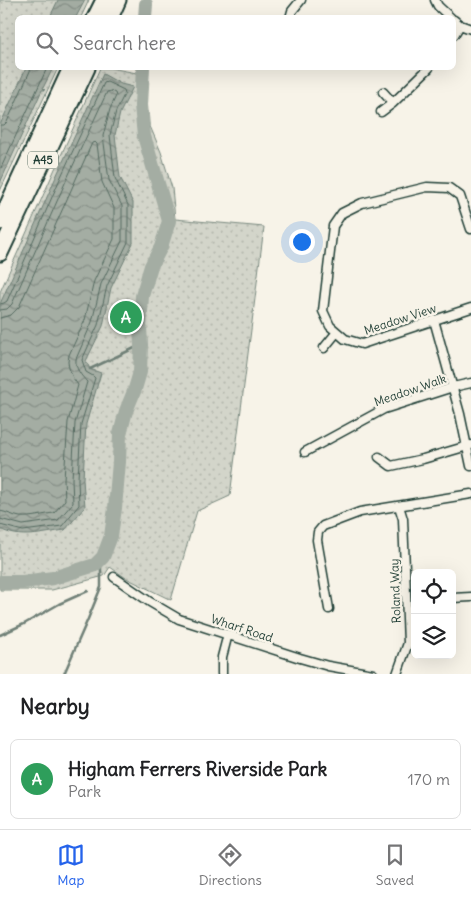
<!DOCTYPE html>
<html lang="en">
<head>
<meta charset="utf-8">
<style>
  :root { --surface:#fff; --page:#f2f2f2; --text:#202124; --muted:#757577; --line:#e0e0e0; --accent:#2563eb }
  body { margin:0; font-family:Delius,sans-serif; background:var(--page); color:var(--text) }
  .controls { position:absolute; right:15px; bottom:15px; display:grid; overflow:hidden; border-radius:8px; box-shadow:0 5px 20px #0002 }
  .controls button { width:45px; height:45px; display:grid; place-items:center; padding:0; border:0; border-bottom:1px solid var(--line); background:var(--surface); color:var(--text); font:25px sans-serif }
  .you { position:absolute; left:301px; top:241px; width:18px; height:18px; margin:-12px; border:4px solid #fff; border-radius:50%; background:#1a73e8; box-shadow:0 0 0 8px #1a73e833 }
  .badge { display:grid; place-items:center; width:32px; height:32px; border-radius:50%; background:var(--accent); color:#fff; font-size:16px; font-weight:700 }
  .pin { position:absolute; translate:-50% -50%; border:2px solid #fff; box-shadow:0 1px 5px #0006 }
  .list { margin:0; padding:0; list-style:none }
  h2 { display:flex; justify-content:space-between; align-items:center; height:65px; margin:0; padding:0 20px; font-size:21px }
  h2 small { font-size:16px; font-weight:400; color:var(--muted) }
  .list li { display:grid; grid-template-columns:32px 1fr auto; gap:15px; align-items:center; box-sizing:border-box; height:80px; margin:0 10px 10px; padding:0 10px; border:1px solid var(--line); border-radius:8px }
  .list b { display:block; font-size:19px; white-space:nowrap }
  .list p { margin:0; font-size:16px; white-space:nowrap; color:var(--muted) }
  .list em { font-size:16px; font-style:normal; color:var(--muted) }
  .icon { flex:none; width:28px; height:28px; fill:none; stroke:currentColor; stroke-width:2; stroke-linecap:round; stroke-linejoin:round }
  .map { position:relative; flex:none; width:471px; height:674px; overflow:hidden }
  .search { position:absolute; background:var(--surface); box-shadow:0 5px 20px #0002; left:15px; right:15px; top:15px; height:55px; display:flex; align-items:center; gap:12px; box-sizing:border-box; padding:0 18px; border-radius:8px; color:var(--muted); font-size:19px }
  .sheet { height:155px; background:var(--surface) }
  nav { display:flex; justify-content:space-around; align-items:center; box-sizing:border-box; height:70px; border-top:1px solid var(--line); background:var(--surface); font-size:14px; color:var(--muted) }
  nav a { display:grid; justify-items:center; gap:2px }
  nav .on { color:var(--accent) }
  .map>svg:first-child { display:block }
  .park { fill:url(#park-dots); stroke:#79897f }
  .water { fill:url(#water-waves); stroke:#6f8077 }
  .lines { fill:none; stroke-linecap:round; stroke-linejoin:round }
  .shore { stroke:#546a60; stroke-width:1 }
  .stream { stroke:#6f8077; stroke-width:2.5 }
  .river { stroke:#a4ada3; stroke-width:14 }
  .street-casing { stroke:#1f3d34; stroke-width:11 }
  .highway-casing { stroke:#1f3d34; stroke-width:19 }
  .street { stroke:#f7f3e8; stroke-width:8 }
  .highway { stroke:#f7f3e8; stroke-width:15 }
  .labels { text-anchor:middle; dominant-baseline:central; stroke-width:5; stroke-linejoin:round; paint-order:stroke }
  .shield { fill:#f7f3e8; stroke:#60746a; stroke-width:1 }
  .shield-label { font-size:11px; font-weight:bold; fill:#1f3d34 }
  .street-label { font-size:12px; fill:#1f3d34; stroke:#f7f3e8 }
</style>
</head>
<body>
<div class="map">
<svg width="471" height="674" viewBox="0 0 471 674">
  <defs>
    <pattern id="park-dots" width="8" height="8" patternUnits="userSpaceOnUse" patternTransform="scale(1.25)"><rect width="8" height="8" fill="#d3d5ca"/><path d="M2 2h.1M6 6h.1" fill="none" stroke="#b5b8ae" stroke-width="1.8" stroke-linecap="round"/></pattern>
    <pattern id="water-waves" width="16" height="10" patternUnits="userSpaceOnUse" patternTransform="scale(1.25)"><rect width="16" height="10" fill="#a4ada3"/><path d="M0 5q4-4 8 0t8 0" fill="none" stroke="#858e86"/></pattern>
  </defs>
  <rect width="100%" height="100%" fill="#f7f3e8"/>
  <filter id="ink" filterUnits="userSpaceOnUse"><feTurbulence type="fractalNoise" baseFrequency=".02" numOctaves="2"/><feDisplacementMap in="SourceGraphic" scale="10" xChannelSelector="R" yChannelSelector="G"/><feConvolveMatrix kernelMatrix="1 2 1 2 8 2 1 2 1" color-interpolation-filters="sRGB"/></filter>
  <g filter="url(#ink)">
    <path class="park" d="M0,0H89L81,17L18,18V68H58L0,191Z
      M100,68H110L142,74L141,105L161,152L172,188L175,219L264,227L230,496L197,511L171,600L126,578L110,567L104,576L52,590H0V292Z"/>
    <path class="water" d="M58,0H85L76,17H50Z
      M26,68H53L43,88L45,90H42L0,183V125Z
      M103,74L121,84L133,87L120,113L115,135L120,177L133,203V243L111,288L103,326L86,361L90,369L101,373L86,424L83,479L85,507L65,530C42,533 21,540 0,529V304L55,179Z"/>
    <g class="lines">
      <path class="shore" d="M0,125H4L7,122L30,71L31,68
        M0,170L47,68
        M0,304L4,303L7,301L59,181L104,83L107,82L124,90L125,93L116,111L110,135L115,178L128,205V242L107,286L98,325L82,360L86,372L93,376L95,378L81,424L78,479L79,505L62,526L23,531L0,525
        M0,310L7,309L12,304L65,183L107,92L111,91L115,93L116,96L110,109L103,136L109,180L122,206V241L101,284L92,322L76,359C75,369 81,375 87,382L75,423L72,479L73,503L58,520L23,525L0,519
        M0,318L11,315L19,307L92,143L95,142L97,144L102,182L114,208V239L94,281L85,320L69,355L68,362L69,368L73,378L78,385L68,422L64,479L65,500L54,513C44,514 31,518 20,517C13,516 7,512 0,511"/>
      <path class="stream" d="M90,369L141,345
        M0,635L24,624L59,604L88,591
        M64,674L88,619L101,587V559"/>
      <path class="river" d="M145,18L146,4
        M0,582H23L53,578L95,565L103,557L111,536L115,508L119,462L120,434L126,411L135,389L140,372L141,345L140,327L142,296L151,266L161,247L169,221L144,136L141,105L143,68"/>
      <defs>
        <path id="street" d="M435,0L438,6L451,18
          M290,18L292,11L301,0
          M454,20L460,25L471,29
          M454,35L460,25
          M383,92L393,103
          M381,112L393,103L429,68
          M471,229L460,196L449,188L427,187L362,203L342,213L333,226L323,311L330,326L345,339L362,344L471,308
          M434,320L460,414L471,466
          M324,348L337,332
          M305,452L384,409L453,387L471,383
          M379,457L391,466L423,459L471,445
          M114,577L150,602L179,619L300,658L328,666L373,674
          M452,598L471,597
          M329,609L317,540L318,532L323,526L360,512L471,494
          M222,674V657L228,634
          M397,674L408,643L403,519L399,506"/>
        <path id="highway" d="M95,18L104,0
          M110,18L118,0
          M0,222L71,68
          M0,253L87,68"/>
      </defs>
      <use href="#street" class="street-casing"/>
      <use href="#highway" class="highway-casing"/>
      <use href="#street" class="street"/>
      <use href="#highway" class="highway"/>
    </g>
  </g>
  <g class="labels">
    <rect class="shield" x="28" y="151.5" width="30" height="17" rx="4"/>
    <g class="shield-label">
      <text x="43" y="160">A45</text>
    </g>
    <g class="street-label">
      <text transform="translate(400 319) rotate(-18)">Meadow View</text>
      <text transform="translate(410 390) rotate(-19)">Meadow Walk</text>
      <text transform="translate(395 591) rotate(-92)">Roland Way</text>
      <text transform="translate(242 628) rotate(18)">Wharf Road</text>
    </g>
  </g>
</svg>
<div class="controls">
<button><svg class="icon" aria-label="locate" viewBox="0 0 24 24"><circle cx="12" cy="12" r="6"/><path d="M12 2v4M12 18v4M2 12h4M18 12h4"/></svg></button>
<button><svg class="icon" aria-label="layers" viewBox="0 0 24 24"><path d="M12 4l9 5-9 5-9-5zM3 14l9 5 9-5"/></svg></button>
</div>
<div class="you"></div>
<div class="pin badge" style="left:126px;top:317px;background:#2e9e5b">A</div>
<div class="search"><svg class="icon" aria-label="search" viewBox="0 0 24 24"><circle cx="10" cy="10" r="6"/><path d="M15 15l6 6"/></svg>Search here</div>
</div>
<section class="sheet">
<h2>Nearby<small></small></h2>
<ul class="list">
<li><span class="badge" style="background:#2e9e5b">A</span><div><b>Higham Ferrers Riverside Park</b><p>Park</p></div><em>170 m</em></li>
</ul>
</section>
<nav>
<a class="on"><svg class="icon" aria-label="map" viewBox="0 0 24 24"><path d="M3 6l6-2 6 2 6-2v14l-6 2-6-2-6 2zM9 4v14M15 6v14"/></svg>Map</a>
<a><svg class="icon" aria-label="directions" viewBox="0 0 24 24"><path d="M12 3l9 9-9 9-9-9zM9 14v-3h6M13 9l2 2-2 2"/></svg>Directions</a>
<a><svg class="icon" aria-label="saved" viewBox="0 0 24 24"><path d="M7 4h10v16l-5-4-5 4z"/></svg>Saved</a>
</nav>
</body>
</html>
